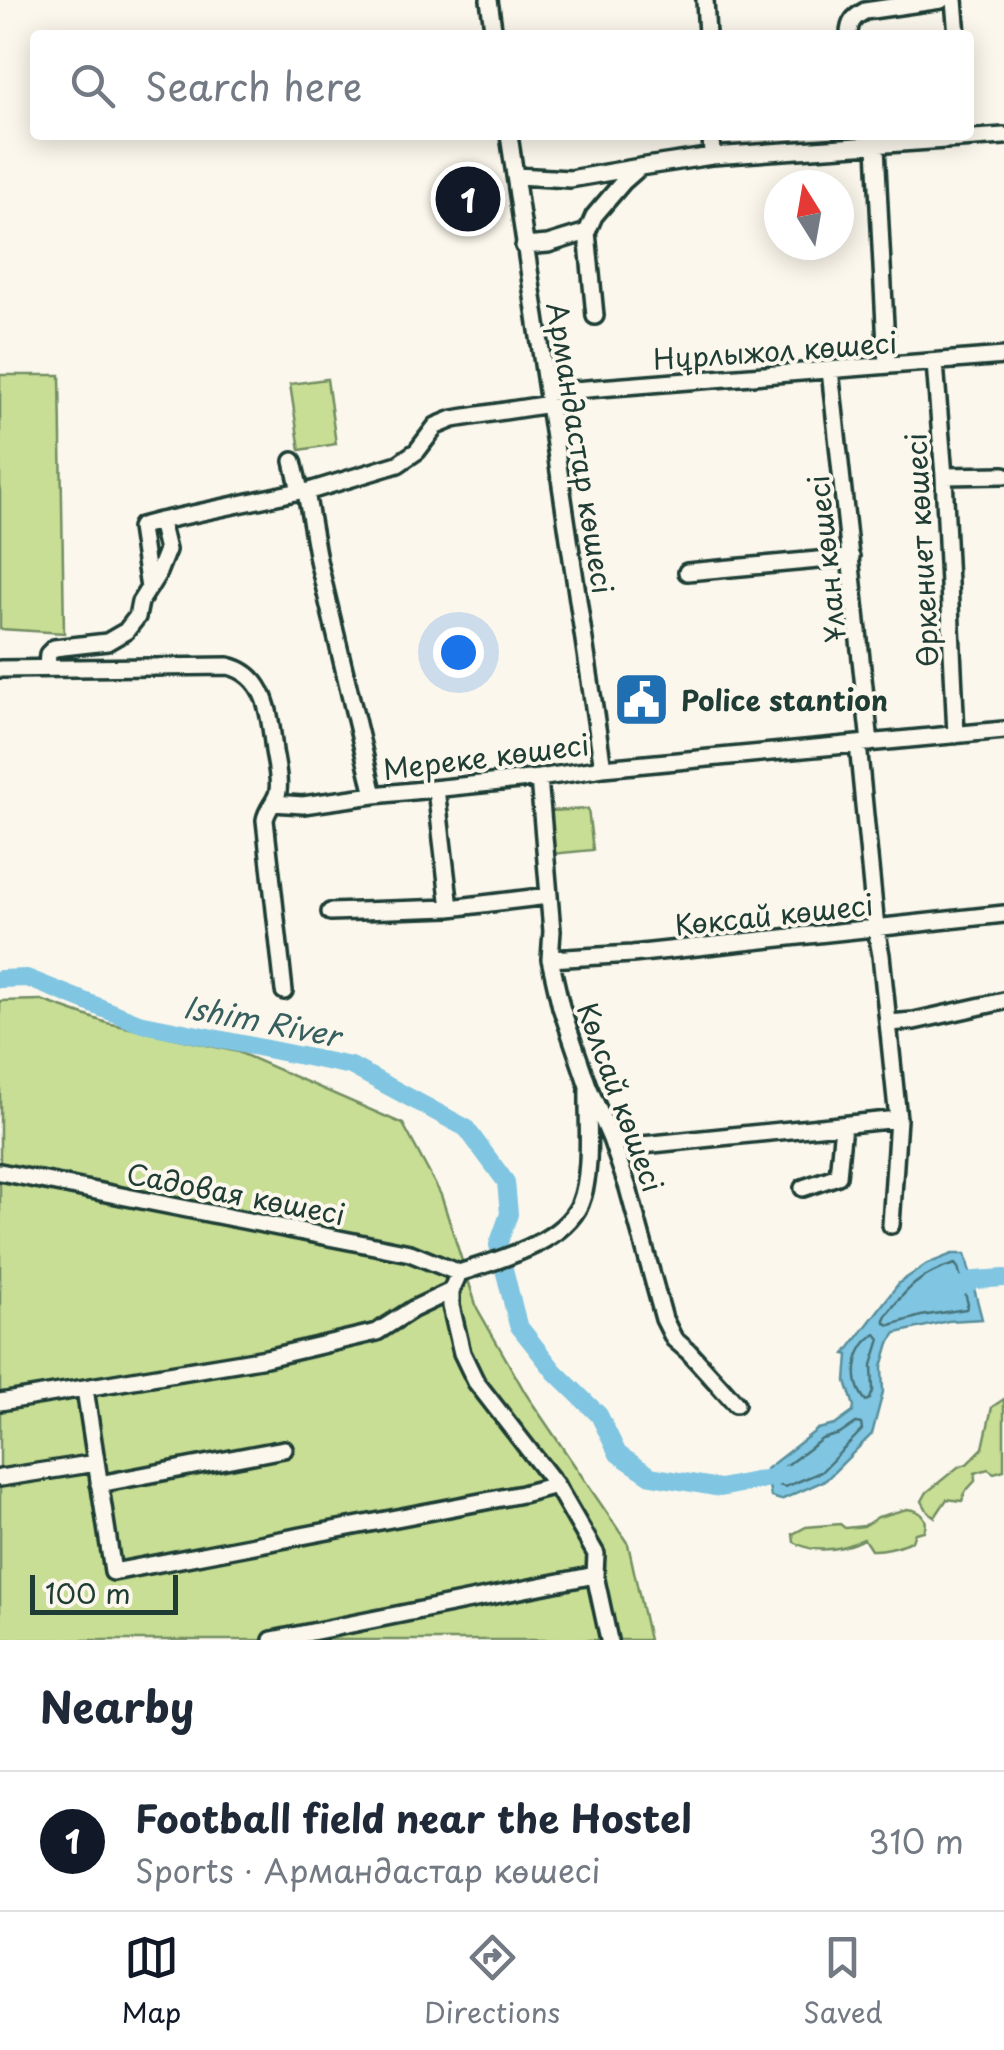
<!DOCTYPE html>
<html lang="en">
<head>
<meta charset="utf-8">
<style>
  :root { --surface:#fff; --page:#f2f2f3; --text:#1f2937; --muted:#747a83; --line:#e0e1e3; --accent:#111827 }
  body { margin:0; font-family:"Playpen Sans",sans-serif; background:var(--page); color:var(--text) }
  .compass { position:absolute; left:764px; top:170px; width:90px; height:90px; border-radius:50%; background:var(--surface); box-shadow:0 5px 25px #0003; rotate:349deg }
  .scale { position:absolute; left:30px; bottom:25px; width:148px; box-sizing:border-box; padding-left:10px; border:5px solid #1f3d34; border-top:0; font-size:28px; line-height:35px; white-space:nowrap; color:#1f3d34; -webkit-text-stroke:8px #fbf7ec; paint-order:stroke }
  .you { position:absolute; left:458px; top:652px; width:35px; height:35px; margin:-25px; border:8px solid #fff; border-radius:50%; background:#1a73e8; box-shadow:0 0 0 15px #1a73e833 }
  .badge { display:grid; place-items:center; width:65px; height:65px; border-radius:50%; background:var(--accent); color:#fff; font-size:32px; font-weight:700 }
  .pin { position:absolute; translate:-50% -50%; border:5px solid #fff; box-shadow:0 2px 10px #0006 }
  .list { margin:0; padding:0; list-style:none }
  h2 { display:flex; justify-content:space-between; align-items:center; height:130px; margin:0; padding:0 40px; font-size:42px }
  h2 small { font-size:32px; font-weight:400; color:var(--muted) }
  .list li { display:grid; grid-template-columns:65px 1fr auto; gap:30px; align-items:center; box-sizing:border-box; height:140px; padding:0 40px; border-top:2px solid var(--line) }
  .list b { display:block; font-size:38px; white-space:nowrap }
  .list p { margin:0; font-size:32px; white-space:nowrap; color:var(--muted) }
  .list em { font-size:32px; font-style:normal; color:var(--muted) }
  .icon { flex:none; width:55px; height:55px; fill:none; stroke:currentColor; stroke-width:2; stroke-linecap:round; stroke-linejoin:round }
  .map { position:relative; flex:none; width:1004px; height:1640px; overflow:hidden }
  .search { position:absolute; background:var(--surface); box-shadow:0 5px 25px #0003; left:30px; right:30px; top:30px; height:110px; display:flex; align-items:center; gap:25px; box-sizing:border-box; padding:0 35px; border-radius:10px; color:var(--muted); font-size:38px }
  .sheet { height:270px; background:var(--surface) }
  nav { display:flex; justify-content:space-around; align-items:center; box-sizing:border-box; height:140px; border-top:2px solid var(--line); background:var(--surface); font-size:28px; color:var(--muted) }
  nav a { display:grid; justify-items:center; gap:5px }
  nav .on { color:var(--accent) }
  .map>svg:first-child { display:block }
  .green { fill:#c7de94; stroke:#738e64; stroke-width:2.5 }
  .water { fill:#80c5e1; stroke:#598f9c; stroke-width:2.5 }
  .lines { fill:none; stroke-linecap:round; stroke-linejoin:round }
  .shore { stroke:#467379; stroke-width:2.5 }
  .river { stroke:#80c5e1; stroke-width:18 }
  .minor-casing { stroke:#1f3d34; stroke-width:22 }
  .minor { stroke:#fbf7ec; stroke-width:15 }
  .labels { text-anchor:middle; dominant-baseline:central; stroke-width:8; stroke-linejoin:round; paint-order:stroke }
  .street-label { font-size:28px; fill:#1f3d34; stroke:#fbf7ec }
  .poi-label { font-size:28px; font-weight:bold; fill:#1f3d34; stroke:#fbf7ec; text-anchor:start }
  .water-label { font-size:30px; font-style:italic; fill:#375f5f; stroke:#fbf7ec }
</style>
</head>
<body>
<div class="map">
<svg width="1004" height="1640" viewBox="0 0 1004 1640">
  <rect width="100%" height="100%" fill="#fbf7ec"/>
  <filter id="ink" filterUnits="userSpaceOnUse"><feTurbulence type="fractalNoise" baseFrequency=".01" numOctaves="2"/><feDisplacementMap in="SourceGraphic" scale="20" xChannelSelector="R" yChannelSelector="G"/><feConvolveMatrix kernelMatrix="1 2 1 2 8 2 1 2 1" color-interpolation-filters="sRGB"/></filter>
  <g filter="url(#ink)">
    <path class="green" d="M476,167L488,225L458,230L447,173Z
      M0,375H60L64,633L0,629Z
      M327,379L336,444L300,450L290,384Z
      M588,809L593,850L552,854L549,811Z
      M41,1000L107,1023L238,1052L403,1124L441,1195L477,1308L526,1394L628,1544L649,1640H0V1001Z
      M1004,1399V1470L994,1473L988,1469L975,1473V1481L965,1492L962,1501L947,1499L935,1517L928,1512L922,1501L927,1492L958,1467L967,1464L983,1448L992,1407Z
      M907,1509C919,1510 930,1517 924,1531L915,1533L912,1541C898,1546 885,1551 871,1550L864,1539C841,1550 817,1555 794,1542L793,1534L806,1527L840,1524L845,1528L864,1526L878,1517Z"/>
    <path class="water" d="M952,1254H965L982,1319L948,1321L896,1333L889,1343L882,1367L883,1392L872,1434L826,1480L781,1500L771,1497L766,1469L818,1429L835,1425L853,1412L854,1406L846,1381L848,1355L845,1354L899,1283L927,1264Z"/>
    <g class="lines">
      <path class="shore" d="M955,1264L958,1268L968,1304L966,1309L921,1316L890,1325L885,1323V1317C906,1289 920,1274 955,1264Z
        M876,1334L880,1339L872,1365L873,1391L870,1399L866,1401C849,1381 854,1347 876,1334Z
        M856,1423L861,1424L862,1430L821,1472L785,1487L779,1485L777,1476L779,1471L822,1439L840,1434Z"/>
      <path class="river" d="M0,979L27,978L139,1023L351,1066L466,1128L506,1182L509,1214L498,1245L518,1325L555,1372L599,1415L618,1454L651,1476L720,1488L790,1474
        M952,1291L975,1280L1004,1278"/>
      <defs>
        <path id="minor" d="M489,0L494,35
          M705,0L707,35
          M954,0L957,35
          M849,35C849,22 854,17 865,11L941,0
          M509,135L603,768
          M711,135L712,156
          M876,147L887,365
          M516,176L570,179L640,167
          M524,246L548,244L587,232
          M595,316L587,232L594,216L623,182L640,167L712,156L1004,136
          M935,363L944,476L956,735
          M830,370L870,743
          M549,392L1004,356
          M293,461L300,491
          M944,476L1004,475
          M306,492L318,560L374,795
          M687,572L851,557
          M149,588L140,528L141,526L160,521
          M47,667L48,654L54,648L107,642L126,631L137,617L140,602L157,575L167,550L160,521L300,491L306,492L398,464L417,451L436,426L453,419L550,404
          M0,669L228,666C268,675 270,718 274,751C276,763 280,779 278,791C276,802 267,808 265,820L284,991
          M539,778L552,931L550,959L561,1007L588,1086L611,1139L628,1188L664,1319L674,1339L689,1352L736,1404
          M436,789L450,908
          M273,803L303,805L374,795L539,778L603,768L1004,730
          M330,912L450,908L548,896
          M550,959L632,954L1004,914
          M889,1023L914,1021L1004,1001
          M588,1086C587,1120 593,1173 580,1204C562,1244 497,1260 459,1273L451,1291V1306L462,1353L476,1382L556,1485L596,1554L595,1575L609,1640
          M611,1139L641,1145L653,1144L898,1119L881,955L876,928L858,744
          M0,1172L410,1253L459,1273
          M803,1188L838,1176L843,1125
          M891,1225L898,1119
          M85,1389L113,1572L522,1494L556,1485
          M0,1402L266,1358L377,1332L413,1309L451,1291
          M0,1478L96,1463
          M99,1484L284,1449
          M272,1640L595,1575"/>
      </defs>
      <use href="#minor" class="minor-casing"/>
      <use href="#minor" class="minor"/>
    </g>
  </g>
  <defs>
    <symbol id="civic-square" viewBox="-11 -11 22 22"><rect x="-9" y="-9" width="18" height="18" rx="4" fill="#1f6fb2" stroke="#fbf7ec"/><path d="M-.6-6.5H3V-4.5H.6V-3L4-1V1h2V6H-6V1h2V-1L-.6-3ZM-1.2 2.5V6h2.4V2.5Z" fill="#fff"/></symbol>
  </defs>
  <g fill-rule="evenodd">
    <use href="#civic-square" x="610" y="668" width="63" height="63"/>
  </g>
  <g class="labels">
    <g class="street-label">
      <text transform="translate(775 350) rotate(-4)">Нұрлыжол көшесі</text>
      <text transform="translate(581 448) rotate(81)">Армандастар көшесі</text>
      <text transform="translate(921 550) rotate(-93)">Өркениет көшесі</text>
      <text transform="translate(826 559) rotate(-96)">Ұлан көшесі</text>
      <text transform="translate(486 756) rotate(-7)">Мереке көшесі</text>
      <text transform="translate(774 914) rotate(-6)">Көксай көшесі</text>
      <text transform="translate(621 1097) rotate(70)">Көлсай көшесі</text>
      <text transform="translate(236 1193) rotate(11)">Садовая көшесі</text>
    </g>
    <g class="poi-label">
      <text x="681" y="699">Police stantion</text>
    </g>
    <g class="water-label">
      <text transform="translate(262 1020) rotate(11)">Ishim River</text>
    </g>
  </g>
</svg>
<svg class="compass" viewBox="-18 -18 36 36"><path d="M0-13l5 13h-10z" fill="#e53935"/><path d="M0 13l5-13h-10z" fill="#747a83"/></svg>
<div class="scale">100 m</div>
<div class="you"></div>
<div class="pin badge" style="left:468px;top:199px">1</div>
<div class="search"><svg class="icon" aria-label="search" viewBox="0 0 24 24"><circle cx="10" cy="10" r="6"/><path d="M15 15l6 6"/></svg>Search here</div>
</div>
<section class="sheet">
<h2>Nearby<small></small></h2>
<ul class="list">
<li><span class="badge">1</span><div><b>Football field near the Hostel</b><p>Sports · Армандастар көшесі</p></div><em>310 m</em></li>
</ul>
</section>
<nav>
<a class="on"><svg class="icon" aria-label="map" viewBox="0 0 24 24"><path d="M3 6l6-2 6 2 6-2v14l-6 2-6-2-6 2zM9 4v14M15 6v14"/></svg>Map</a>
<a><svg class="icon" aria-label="directions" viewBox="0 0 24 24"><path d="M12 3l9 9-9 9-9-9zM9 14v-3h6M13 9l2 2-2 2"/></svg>Directions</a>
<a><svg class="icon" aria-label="saved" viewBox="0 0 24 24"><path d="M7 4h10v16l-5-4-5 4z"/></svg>Saved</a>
</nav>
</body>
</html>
